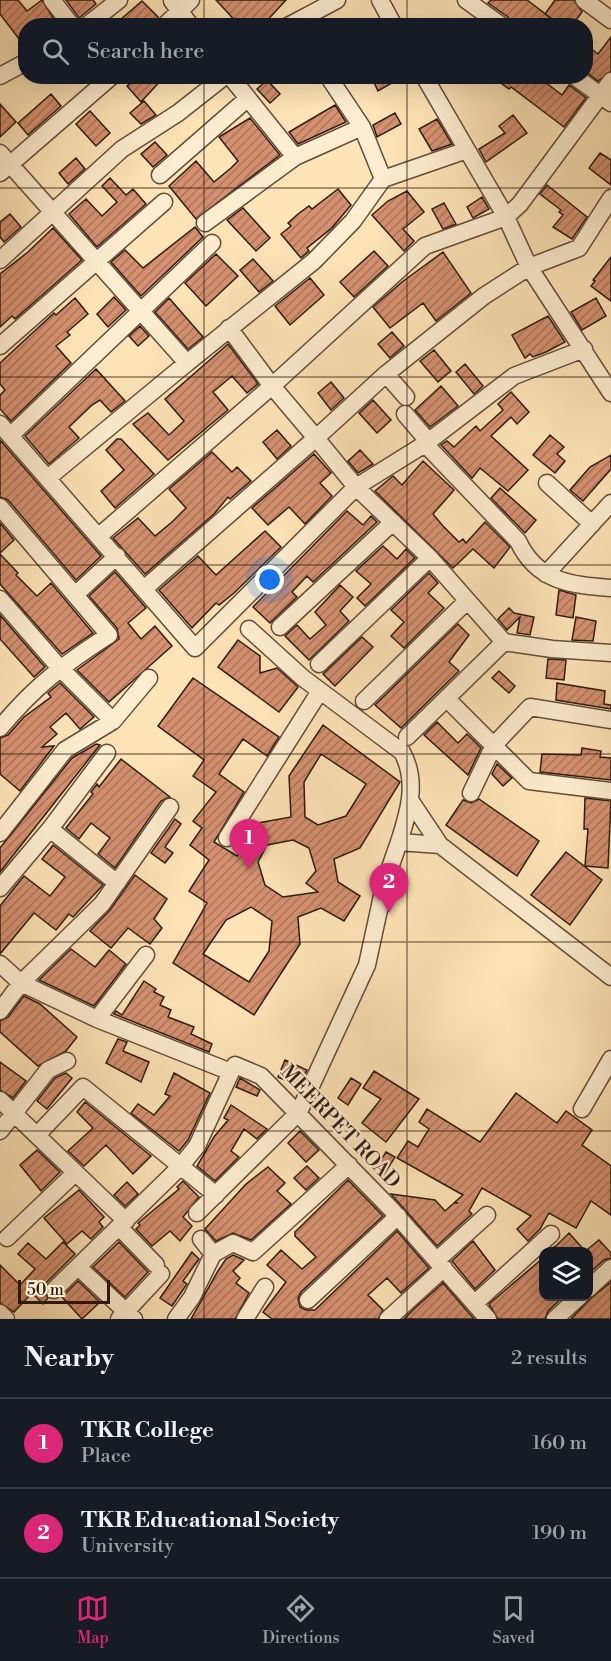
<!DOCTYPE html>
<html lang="en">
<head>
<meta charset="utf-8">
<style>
  :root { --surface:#171b24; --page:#242831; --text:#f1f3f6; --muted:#9ea1a6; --line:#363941; --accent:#db2777 }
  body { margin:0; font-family:"Libre Bodoni",serif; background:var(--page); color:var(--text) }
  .controls { position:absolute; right:18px; bottom:18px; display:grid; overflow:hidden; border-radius:12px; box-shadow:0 6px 24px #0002 }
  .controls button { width:54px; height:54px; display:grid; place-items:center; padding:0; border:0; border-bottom:2px solid var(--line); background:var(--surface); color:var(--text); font:30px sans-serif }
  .scale { position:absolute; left:18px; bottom:15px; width:92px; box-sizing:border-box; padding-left:6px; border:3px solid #2f1b11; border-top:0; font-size:16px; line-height:21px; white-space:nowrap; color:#2f1b11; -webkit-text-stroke:4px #feedd0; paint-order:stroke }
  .you { position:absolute; left:270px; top:580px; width:21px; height:21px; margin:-15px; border:4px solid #fff; border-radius:50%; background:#1a73e8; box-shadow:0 0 0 9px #1a73e833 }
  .badge { display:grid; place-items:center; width:39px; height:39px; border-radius:50%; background:var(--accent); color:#fff; font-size:20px; font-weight:700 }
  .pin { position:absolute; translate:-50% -50px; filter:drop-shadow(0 2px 3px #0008) }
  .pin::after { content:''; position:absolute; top:32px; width:21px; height:18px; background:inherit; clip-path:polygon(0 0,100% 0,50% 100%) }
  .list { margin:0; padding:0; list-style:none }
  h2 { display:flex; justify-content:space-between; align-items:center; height:78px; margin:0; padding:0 24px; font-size:26px }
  h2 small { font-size:20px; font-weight:400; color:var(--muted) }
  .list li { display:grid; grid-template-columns:39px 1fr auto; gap:18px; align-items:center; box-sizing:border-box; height:90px; padding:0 24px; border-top:2px solid var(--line) }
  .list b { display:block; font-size:22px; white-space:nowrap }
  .list p { margin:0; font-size:20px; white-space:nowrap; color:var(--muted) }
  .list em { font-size:20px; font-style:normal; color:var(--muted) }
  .icon { flex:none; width:33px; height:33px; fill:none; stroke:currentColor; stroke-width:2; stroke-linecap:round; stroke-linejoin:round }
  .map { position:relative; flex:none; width:611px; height:1319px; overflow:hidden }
  .search { position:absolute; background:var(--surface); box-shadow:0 6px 24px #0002; left:18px; right:18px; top:18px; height:66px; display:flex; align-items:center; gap:15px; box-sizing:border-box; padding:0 21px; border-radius:24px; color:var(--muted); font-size:22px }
  .sheet { height:258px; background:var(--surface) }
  nav { display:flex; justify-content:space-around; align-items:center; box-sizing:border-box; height:84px; border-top:2px solid var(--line); background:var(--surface); font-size:16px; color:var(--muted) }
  nav a { display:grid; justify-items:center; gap:3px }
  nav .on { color:var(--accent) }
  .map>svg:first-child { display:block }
  .building { fill:url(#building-hatch); stroke:#2f1b11; stroke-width:1.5; fill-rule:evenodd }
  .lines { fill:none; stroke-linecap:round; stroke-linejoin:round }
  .minor-casing { stroke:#634d3a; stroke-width:19 }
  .minor { stroke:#feedd0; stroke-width:16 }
  .grid { fill:none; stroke:#2f1b11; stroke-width:1.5; stroke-opacity:0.55 }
  .labels { text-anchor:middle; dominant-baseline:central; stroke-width:4.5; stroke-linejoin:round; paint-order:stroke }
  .street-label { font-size:20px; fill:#2f1b11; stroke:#feedd0 }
</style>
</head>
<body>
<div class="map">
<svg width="611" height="1319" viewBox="0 0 611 1319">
  <defs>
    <pattern id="building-hatch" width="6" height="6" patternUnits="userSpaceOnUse" patternTransform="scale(1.5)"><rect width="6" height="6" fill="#d59171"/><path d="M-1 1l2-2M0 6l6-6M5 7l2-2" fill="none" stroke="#ad765b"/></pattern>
  </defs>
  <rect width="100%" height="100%" fill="#fee4b7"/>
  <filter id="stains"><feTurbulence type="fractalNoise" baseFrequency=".00333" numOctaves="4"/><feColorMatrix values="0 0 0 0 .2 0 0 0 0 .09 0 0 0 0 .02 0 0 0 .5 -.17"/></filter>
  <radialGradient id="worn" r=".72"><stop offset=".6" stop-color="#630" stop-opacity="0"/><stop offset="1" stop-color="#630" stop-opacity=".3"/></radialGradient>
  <path class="building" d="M0,0H18L27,11L42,0L58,26H26V48L0,14Z
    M66,0H93L96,4L79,18Z
    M216,0H286L262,26H240Z
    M491,0H527L552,19L547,26H512L508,17L488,3Z
    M555,0H574L582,12L572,26H562L545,14Z
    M142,1L158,17L154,26H113Z
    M611,37V71L598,81L585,71V44L598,54Z
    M138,76H165L141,102L127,86Z
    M371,76H404L378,91Z
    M491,76H537L562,95L569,85L586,98L564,127L511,87L509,89Z
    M267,80L280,94L270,103L257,89Z
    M51,94L61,106L28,135L18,123Z
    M144,101L156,115L141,124L130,113Z
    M0,104L16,122L0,137Z
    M335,105L346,122L298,144L289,132Z
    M90,111L110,133L96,146L76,124Z
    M395,113L401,124L377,137L373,125Z
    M513,115L527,133L486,162L479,149L505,133L499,126Z
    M250,118L280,155L196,219L169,186L196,161L214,182L231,168L238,161L219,137Z
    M437,119L452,144L432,151L419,129Z
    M155,142L167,155L153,167L141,154Z
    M600,153L611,160V185L589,168Z
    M76,158L85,169L68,184L59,173Z
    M110,178L126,195L133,189L146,204L97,247L69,214L86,199L102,216L117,202L102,186Z
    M547,185L587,217L572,239L553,227L563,215L559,212L561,210L540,194Z
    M338,189L351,205L332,228L307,248L309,251L301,258L281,234L291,226L288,223L298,214L309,206L312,209Z
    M407,191L424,212L403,229L414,241L404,251L372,215L388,201Z
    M482,197L489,209L473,218L467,207Z
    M444,203L456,224L443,229L432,209Z
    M243,208L270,238L256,251L227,220Z
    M10,214L21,227L4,242L0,237V222Z
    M195,227L203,237L141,296L111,262L125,250L143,268Z
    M53,228L82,260L15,319L12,316L0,327V274L28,252Z
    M374,251L388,266L354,297L340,282Z
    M443,252L471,293L436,321L423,303L390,328L373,307L402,282Z
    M216,254L238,276L206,306L185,283Z
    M611,257V301L591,286L595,281L593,280Z
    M253,259L273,281L259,292L240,270Z
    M310,278L324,295L290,325L275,306Z
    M114,297L126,310L108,327L97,314Z
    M75,298L88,314L67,332L70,335L56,346L71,363L11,421L0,409V395L5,390L0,384V363L54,313L56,315Z
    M169,298L203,337L188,349L155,312Z
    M596,298L606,316L582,330L571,312Z
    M548,316L565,342L546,352L533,357L530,354L525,358L512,335Z
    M140,326L149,336L138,346L129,336Z
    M392,332L404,346L390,358L378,344Z
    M228,344L258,384L247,393L232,376L213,392L228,410L168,460L133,424L148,413L169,435L184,421L165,399Z
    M434,350L451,371L438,382L420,361Z
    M465,364L483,386L474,394L456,372Z
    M96,369L125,401L111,412L100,400L92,405L69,427L79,438L49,464L25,436Z
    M331,382L344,398L331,410L318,393Z
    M441,386L458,406L430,427L415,410Z
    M511,392L529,412L517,424L511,417L491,436L528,470L508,491L480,468L472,478L441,445L447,441L454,447L476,426L480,431L503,410L498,404Z
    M373,400L391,420L377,433L359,413Z
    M277,430L291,446L277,459L263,442Z
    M550,435L564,447L557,454L565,461L555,473L533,455Z
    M117,439H121L154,474L115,508L101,491L124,470L106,450Z
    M0,440L101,556L76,580L8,500L0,497Z
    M360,450L373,464L358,473L348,461Z
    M212,452L232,472L237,467L251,481L230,499L228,497L214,514L145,574L113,538L138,518L155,536L172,522L186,508L169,489Z
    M314,454L331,473L320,483L332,496L305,524L289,507L268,525L252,508Z
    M611,455V469L583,501L570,490L590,467Z
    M423,461L454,490L433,514L443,526L459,542L463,539L466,543L485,522L510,547L494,568L473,549L453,568L375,491L393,476L402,485Z
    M500,488L536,520L525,533L491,498Z
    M347,511L363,525L371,516L377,522L313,582L307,576L292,592L297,597L270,623L253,607Z
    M0,523L14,540L0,553Z
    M265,531L281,547L234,593L219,605L216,603L192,628L159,590L198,556L216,575Z
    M383,546L397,559L406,549L415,558L365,606L357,598L371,584L356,571Z
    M0,554L18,573L16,575L37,596L51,583L93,633L62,654L0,584Z
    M115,572L146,608L128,623L141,639L155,626L172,646L109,702L77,670L119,639L117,628L89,596Z
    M429,573L438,583L428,593L444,608L404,648L391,636L404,622L391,610Z
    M340,585L353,597L340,611L349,621L309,660L285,636L297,625L310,639L326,625L315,612Z
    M559,590L576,595L573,618L556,615Z
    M509,608L514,613L534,617L530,635L517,633L520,617L507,630L498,619Z
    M0,615L45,667L34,677L0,639Z
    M576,617L596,621L593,641L572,640Z
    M458,624L469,635L449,662L459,671L401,728L375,705Z
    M362,637L373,647L335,686L323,674Z
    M238,640L260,656V673L277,668L298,687L279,712L218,667Z
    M548,659L566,660L564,680L546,678Z
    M499,671L515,686L509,693L492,678Z
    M193,678L279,737L267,756L243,739L219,774L244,792L214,842L237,856L258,823L291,817L289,776L323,725L400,782L360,848L334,859L338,882L360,896L344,921L321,908L298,917L300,944L254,1015L173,963L207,903L189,891L209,860L190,845L202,828L193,821L216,792L193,776L204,760L158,726ZM321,754L366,784L346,816L318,825L305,817L304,782ZM293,840L309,848L316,871L306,883L318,892L283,897L265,885L258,862L267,845ZM251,907L272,921L269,951L249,982L203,954L226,920Z
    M60,683L94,717L80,729L66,713L50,727L57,734L42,747L54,746L20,791L0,774V738L8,735L24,717L51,697L48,693Z
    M557,683L605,691L604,704L611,705V709L556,700Z
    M437,722L458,743L467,734L481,748L468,775L424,735Z
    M96,744L100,745L0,872V848L72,758Z
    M582,748L601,751L600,757L611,758V780L540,772L542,754L581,755Z
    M121,759L170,797L161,801L115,868L98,854L110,838L91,823L79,839L66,828L93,794L91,792L97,784L99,787Z
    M497,764L512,778L503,786L492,774Z
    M585,798L611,801L608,868L585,866L588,829H584Z
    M479,799L539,841L517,876L446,825L463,800L471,803Z
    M175,819L181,824L165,847L173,853L165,863L151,853Z
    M53,845L103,885L73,917L69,914L56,930L34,913L0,954V906L15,887L24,876L50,896L65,877L42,859Z
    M566,852L602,880L570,925L531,895Z
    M135,875L167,899L154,919L162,928L150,944L128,928L111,948L90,931L110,910Z
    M71,949L95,967L109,950L126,964L94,1006L39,980Z
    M144,981L156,989L154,992L164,997L160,1005L171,1010L168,1017L194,1027L191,1034L212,1044L209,1052L114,1014L116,1011L122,1015Z
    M24,996L40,1004L77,1037L66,1051L38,1066L0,1032V1021L8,1017Z
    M118,1039L127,1042L123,1051L149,1062L141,1082L106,1063Z
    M285,1060L307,1070L299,1086L278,1077Z
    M0,1062L26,1081L13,1098L0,1090Z
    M374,1071L419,1099L386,1142L362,1123L381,1099L363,1088Z
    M66,1073L72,1078L47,1109L37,1101L55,1078Z
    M174,1073L210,1093L188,1140L179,1151L131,1113L138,1104L154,1115L170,1096L165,1094Z
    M240,1078L260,1090L257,1096L236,1087Z
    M351,1078L361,1084L348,1105L338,1098Z
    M516,1093L557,1123L566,1111L592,1130L582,1145L611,1166V1215L591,1201L576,1228L549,1213L540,1229L528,1241L517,1229L531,1216L482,1188L469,1211L472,1214L437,1246L391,1194L435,1200L445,1211L454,1203H458L455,1202L463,1195L397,1158L408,1141L418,1147L429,1129L419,1122L427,1109L480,1142Z
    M85,1102L151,1156L133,1174L106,1145L84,1166L68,1151L93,1128L77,1112Z
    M231,1105L267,1129L257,1139L244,1129L231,1151L239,1157L215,1181L197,1166L214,1137L228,1120L224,1118Z
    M300,1131L319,1150L306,1162L288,1143Z
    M37,1150L60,1172L41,1191L20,1165Z
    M386,1152L395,1157L383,1176L374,1171Z
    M307,1166L319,1178L306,1190L294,1178Z
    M268,1167L285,1183L277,1191L291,1204L251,1240L233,1233L216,1241L205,1229L246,1184Z
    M348,1180L383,1216L301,1292L298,1298L300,1307L306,1310H315L397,1231L429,1268L401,1293L387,1278L368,1295L383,1310L378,1319H272L263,1312L286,1282L267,1265L281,1250L302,1269L316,1257L295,1236V1232Z
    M183,1181L199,1197L183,1217L192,1226L180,1241L170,1231L152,1246L136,1229L140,1225L138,1223L179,1189L177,1187Z
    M127,1182L138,1194L125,1206L114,1195Z
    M79,1190L104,1217L99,1222L103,1227L91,1239L82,1231L67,1244L44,1218Z
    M569,1233L585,1251H547L556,1246Z
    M599,1240L611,1253V1258L604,1260L588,1274V1249Z
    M473,1241L495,1270L475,1289L452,1261Z
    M63,1242L75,1254L46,1283L44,1292L48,1298L43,1304L32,1293L14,1312L0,1303V1265L20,1285L35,1269L18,1254L28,1243L46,1259Z
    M119,1242L148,1272L125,1297L93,1267Z
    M192,1252L199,1259L183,1281L187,1284L172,1306L160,1298Z
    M233,1255L244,1260L233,1271L240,1278L236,1283L249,1293L235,1319H191L218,1271L226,1259Z
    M543,1258V1296H564L548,1311L545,1319H498L489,1304Z
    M78,1281L100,1302L82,1319L62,1297Z
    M611,1282V1319H571L590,1299Z
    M443,1283L474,1319H404L415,1308Z"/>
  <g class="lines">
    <defs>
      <path id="minor" d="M52,0L72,26
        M380,0L394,26
        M466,0L502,26
        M584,0L611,20
        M172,1L191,26
        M86,26L119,0
        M164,26L191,0
        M288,26L337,0
        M0,76L26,62
        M230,76L295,157
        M328,76L362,127L383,179
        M574,76L611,103
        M467,150L506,217L529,267L611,393
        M0,153L187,363L314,261L353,221L383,179L467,150L424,76
        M0,173L112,76
        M160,175L247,99
        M611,198L579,248L529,267L484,296L386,374L316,438L356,487L430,558L504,642L552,649L611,653
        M205,223L295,157L362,127
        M0,260L122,149L178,113L225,76
        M0,346L164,202
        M386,374L406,397
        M405,414L428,441
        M0,424L195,648L356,487L425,444L514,376L584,349
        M10,436L212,243
        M425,444L518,541C537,582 571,585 611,588
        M49,477L187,363
        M547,483L592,524
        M0,507L109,635C64,664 35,686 0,728
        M99,536L272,386L425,246L506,217L520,204L611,81
        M546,574L611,503
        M145,588L316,438L272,386L229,328
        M75,595L117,556
        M0,599L59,667L113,721
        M280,627L393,522
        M249,629L303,678L402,752C418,781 409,811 399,842L440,845L611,977
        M319,664L430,558
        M447,699L529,781L611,791
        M364,701L467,601
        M407,737L504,642
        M471,793L494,745L530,707L611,720
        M412,803L440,845
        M50,829L117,883
        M0,833L65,750L113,721L149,678
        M227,838L320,691
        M0,888L50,829L107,753
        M0,964L21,983L97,1019L231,1072L235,1065L261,1076L391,1209L488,1319
        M0,1011L21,983L102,904L170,807
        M97,1019L146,955
        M0,1100L126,1221
        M582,1109L611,1059
        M0,1131L48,1070L67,1061
        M37,1135L83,1087L216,1195
        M197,1213L299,1112L367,965L385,882L399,842
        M119,1227L156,1265
        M7,1238L75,1173
        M213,1254L233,1243L253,1252L349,1165
        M437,1260L487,1215
        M79,1268L134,1319
        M588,1289L611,1268
        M54,1290L180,1167L197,1146L231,1072
        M308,1300L398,1216
        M475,1303L551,1234
        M0,1313L6,1319
        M119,1319L161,1274
        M176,1319L192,1297L213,1254L201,1239
        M245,1319L265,1287
        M388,1319L444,1268
        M555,1319L580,1296"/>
    </defs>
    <use href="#minor" class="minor-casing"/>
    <use href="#minor" class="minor"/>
  </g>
  <path class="grid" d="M204,0V26M407,0V26M204,76V1319M407,76V1319M0,188H611M0,377H611M0,565H611M0,754H611M0,942H611M0,1131H611"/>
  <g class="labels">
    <g class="street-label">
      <text transform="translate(340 1127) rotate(46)">MEERPET ROAD</text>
    </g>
  </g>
  <rect width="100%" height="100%" filter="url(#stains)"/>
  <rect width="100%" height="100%" fill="url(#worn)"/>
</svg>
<div class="controls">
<button><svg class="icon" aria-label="layers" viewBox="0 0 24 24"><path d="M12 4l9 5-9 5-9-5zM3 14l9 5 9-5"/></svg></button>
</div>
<div class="scale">50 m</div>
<div class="you"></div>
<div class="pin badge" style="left:249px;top:869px">1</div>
<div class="pin badge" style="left:389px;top:913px">2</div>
<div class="search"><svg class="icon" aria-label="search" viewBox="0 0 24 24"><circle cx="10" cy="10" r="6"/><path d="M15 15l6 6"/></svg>Search here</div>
</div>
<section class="sheet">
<h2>Nearby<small>2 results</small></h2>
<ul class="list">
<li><span class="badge">1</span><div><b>TKR College</b><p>Place</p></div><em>160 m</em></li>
<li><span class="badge">2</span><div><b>TKR Educational Society</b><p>University</p></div><em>190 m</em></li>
</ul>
</section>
<nav>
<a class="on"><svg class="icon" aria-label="map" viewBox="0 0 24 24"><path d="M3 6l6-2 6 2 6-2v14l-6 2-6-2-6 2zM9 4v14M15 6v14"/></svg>Map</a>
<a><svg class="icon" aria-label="directions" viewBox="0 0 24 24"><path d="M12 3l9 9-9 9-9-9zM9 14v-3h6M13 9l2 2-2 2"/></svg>Directions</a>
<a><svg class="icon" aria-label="saved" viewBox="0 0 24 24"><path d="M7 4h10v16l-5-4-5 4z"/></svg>Saved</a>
</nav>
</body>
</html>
